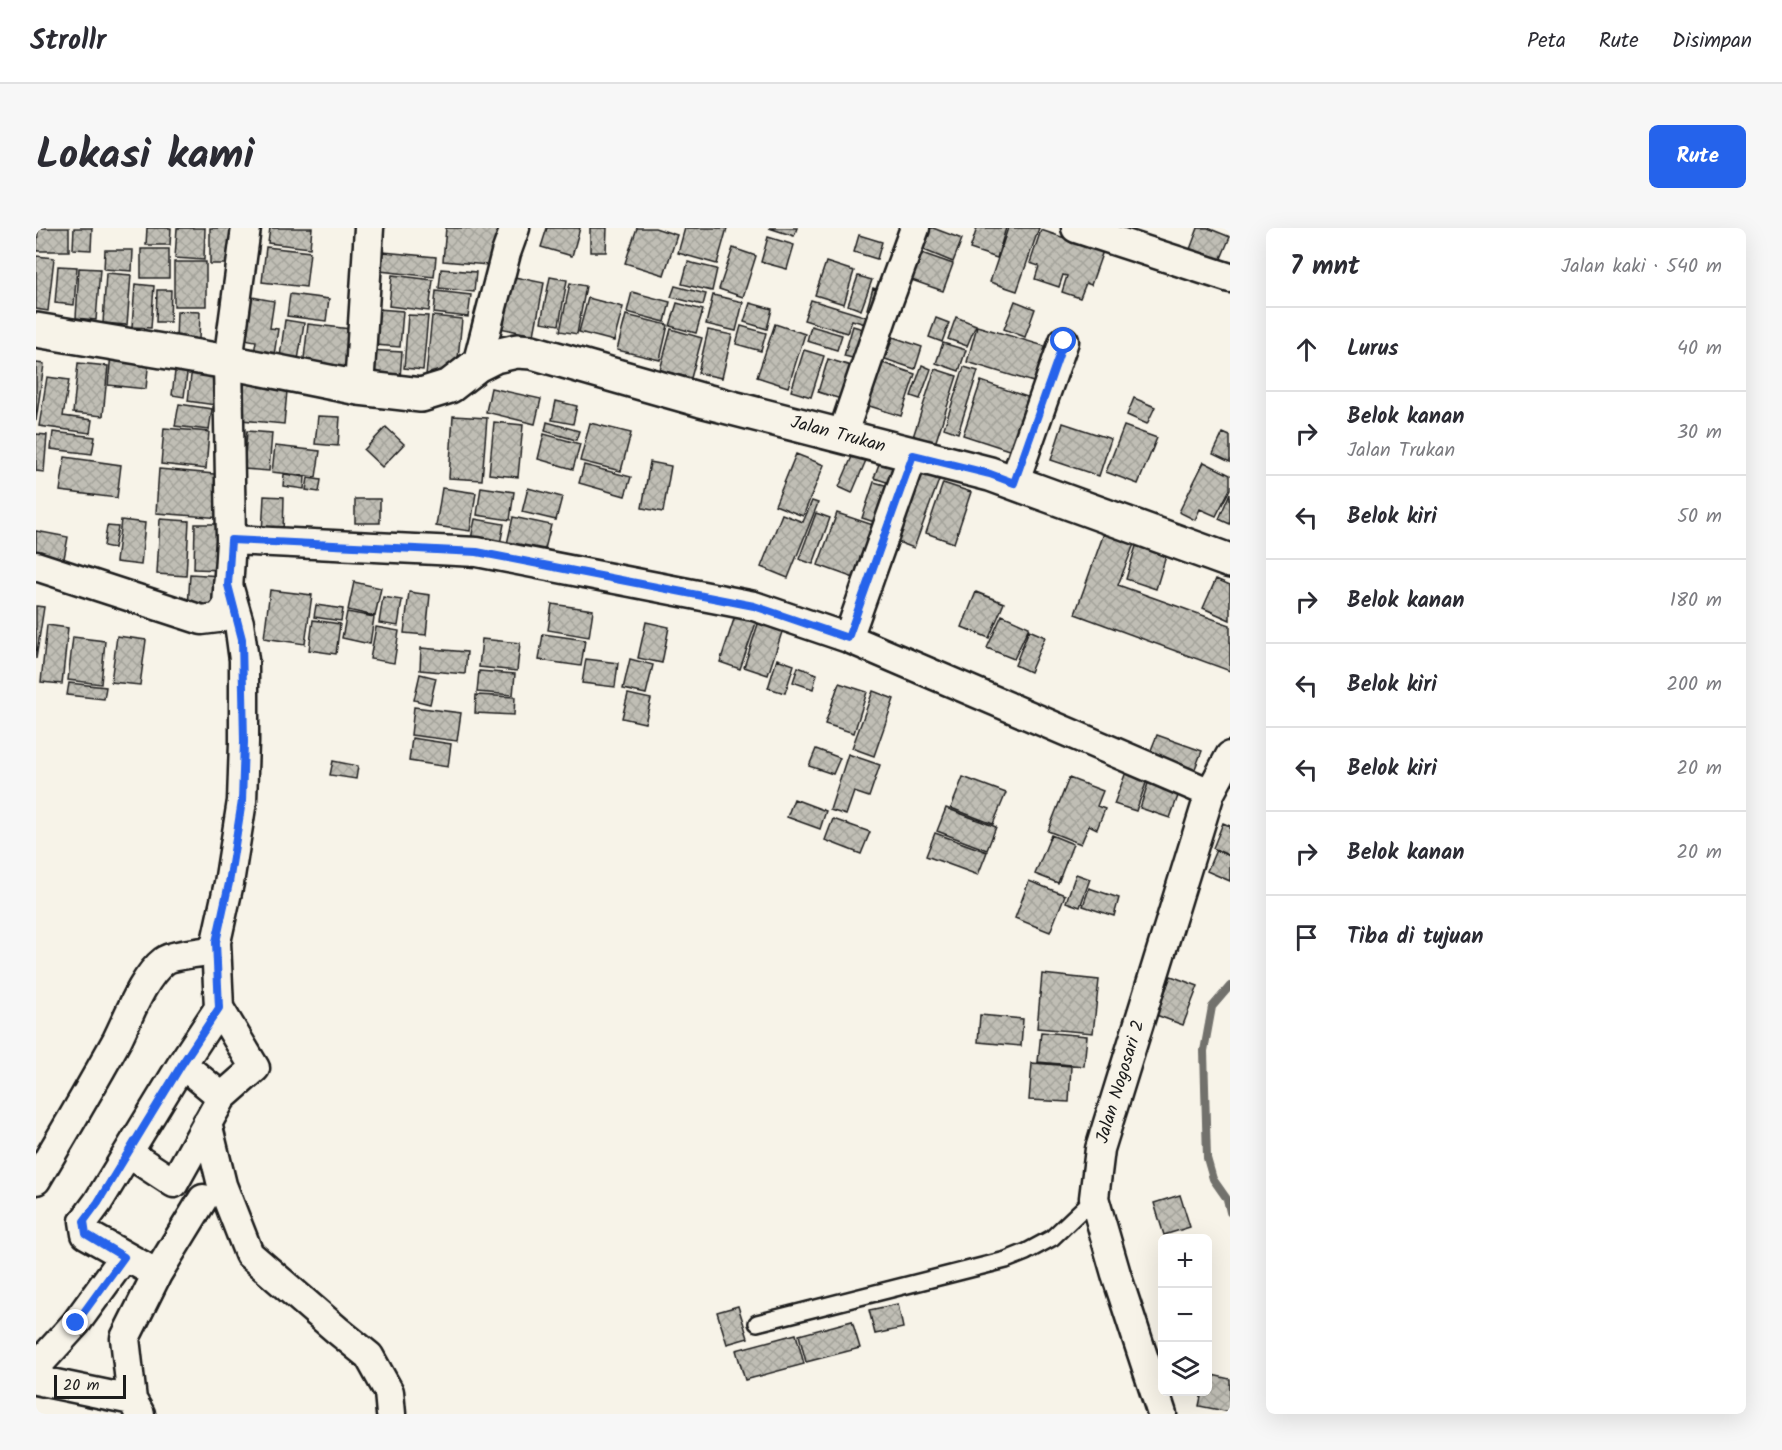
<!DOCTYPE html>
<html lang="id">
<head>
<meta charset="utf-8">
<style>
  :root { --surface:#fff; --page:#f7f7f7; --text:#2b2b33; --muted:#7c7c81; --line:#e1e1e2; --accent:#2563eb }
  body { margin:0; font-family:Kalam,sans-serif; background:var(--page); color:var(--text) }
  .controls { position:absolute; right:18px; bottom:18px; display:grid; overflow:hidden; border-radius:9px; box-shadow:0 6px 24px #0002 }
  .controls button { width:54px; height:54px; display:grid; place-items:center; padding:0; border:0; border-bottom:2px solid var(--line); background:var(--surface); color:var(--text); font:30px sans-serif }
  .scale { position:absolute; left:18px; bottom:15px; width:72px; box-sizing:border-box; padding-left:6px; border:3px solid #1c1c1c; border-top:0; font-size:16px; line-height:21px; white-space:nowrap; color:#1c1c1c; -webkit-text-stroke:4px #f7f3e8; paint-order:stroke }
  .stop { position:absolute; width:18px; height:18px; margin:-14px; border:4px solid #2563eb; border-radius:50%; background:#fff }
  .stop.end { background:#2563eb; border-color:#fff; box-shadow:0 2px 6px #0008 }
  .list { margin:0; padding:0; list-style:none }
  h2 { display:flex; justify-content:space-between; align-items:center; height:78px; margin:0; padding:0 24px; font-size:26px }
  h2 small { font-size:20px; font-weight:400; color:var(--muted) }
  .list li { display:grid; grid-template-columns:39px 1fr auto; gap:18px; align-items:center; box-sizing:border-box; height:84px; padding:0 24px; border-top:2px solid var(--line) }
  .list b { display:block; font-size:22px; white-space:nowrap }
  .list p { margin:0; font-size:20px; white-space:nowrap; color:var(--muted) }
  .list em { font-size:20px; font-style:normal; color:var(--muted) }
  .icon { flex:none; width:33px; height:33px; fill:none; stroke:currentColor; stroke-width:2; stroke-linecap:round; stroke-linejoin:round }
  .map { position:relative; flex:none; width:1194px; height:1186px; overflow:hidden; border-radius:9px }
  header { display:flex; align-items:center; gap:36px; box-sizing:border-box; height:84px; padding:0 30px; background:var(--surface); border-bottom:2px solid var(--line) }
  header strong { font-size:28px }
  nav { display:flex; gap:33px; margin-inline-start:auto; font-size:21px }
  .intro { display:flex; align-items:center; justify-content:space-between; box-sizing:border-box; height:144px; padding:0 36px }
  h1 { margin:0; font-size:42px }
  .button { padding:15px 27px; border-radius:9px; background:var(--accent); color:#fff; font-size:21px; font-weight:700 }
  main { display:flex; gap:36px; padding:0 36px }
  aside { flex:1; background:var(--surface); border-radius:9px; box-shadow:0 6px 24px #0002 }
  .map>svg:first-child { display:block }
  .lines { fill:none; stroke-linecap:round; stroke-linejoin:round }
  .stream { stroke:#72716c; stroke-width:8 }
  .building { fill:url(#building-cross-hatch); stroke:#1c1c1c; stroke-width:1.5 }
  .service-casing { stroke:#1c1c1c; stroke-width:20 }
  .minor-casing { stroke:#1c1c1c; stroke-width:33 }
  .tertiary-casing { stroke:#1c1c1c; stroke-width:38 }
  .service { stroke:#f7f3e8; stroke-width:15 }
  .minor { stroke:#f7f3e8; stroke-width:28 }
  .tertiary { stroke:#f7f3e8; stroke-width:33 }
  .route { stroke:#2563eb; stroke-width:8 }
  .labels { text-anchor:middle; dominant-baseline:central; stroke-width:4.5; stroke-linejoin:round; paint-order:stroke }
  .street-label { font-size:18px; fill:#1c1c1c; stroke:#f7f3e8 }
</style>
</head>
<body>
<header>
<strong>Strollr</strong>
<nav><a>Peta</a><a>Rute</a><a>Disimpan</a></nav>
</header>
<div class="intro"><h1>Lokasi kami</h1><a class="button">Rute</a></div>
<main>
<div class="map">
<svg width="1194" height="1186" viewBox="0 0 1194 1186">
  <defs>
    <pattern id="building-cross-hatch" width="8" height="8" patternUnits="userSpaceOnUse" patternTransform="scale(1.5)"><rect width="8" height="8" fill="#c0beb5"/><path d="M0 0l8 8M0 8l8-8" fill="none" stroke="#a4a39b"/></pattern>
  </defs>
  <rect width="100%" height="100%" fill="#f7f3e8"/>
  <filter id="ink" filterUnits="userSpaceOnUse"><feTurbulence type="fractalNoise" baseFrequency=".0167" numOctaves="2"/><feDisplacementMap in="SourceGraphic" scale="12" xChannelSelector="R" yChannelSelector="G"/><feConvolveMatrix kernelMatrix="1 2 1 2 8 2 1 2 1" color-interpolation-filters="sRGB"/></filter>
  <g filter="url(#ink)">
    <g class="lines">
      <path class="stream" d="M1194,758L1176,779L1168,823L1171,930L1177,951L1191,971L1194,984"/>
    </g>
    <path class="building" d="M2,0H33V23H1Z
      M38,0H56L55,22L37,21Z
      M111,0H135L134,17H110Z
      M141,0H169L168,32L139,30Z
      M174,0H201L200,36H174Z
      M234,0H276L274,20L232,15Z
      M410,0H466L463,38L407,33Z
      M511,0H544L536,28L505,19Z
      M554,0H571L570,24H554Z
      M601,0H619L641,7L628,47L589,35Z
      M649,0H691L681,36L642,25Z
      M733,0H761L758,8Z
      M890,0H897L926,11L917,34L883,20Z
      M941,0H970L961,30L934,21Z
      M972,0H1003L981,63L954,54Z
      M1162,0H1172L1194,9L1183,35L1153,24Z
      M1005,2L1067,23L1055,57L1050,55L1044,70L1026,64L1031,48L1027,47L1023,59L999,51L1003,38L994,35Z
      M823,7L846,14L841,31L818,24Z
      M732,9L758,17L751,41L725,34Z
      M230,19L274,24L270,59L226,54Z
      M697,20L720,28L707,69L683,61Z
      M105,21H133V50H105Z
      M69,22H97L96,43L68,41Z
      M880,23L917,36L907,63L870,50Z
      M347,24L400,29L398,49L344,43Z
      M0,28L18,30L12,83L0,81Z
      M138,34H170V78H138Z
      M652,34L681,41L676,63L646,56Z
      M790,34L818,43L808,76L779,67Z
      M22,38L41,39L38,77L19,75Z
      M43,40L64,41L60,92L40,90Z
      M405,41L440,44L438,64L403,60Z
      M70,45L95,47L91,97L67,95Z
      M356,47L397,52L393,83L353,78Z
      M469,47L508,55L498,107L459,99Z
      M822,48L836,52L825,82L812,77Z
      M514,49L531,52L523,97L505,94Z
      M534,55L550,58L541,106L524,103Z
      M99,56L118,58L115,100L96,99Z
      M639,58L670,66L667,77L635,69Z
      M837,60L851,65L845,85L831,81Z
      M121,62H135L134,94H120Z
      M400,63L435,67L432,89L398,85Z
      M596,64L634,74L629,94L591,84Z
      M254,66L293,71L290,93L251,88Z
      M677,67L707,74L700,103L670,96Z
      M216,69L238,73L234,100L242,101L237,134L217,131L220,113L208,111Z
      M552,70L587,79L578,113L543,104Z
      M775,72L841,92L839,99L816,92L811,105L768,92Z
      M979,73L999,81L989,109L968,101Z
      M641,75L667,82L660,105L634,98Z
      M714,75L736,81L731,101L708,94Z
      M342,81L367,83L364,119L339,117Z
      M141,83L164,84L163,113H140Z
      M372,87L392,88L387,142L368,140Z
      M590,87L632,97L624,132L581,122Z
      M396,88L426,91L420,150L390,147Z
      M920,89L940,97L931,118L912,111Z
      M900,90L913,95L906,114L893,109Z
      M249,92L268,95L262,132L244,129Z
      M272,96L323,102L318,145L267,139Z
      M739,96L769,106L752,159L721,149Z
      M705,98L730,105L725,123L700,116Z
      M775,98L806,107L801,122L771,113Z
      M817,98L837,104L829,133L808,128Z
      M941,98L1015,120L1004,156L931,134Z
      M635,101L666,110L655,150L624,142Z
      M672,102L696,107L686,150L662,145Z
      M857,109L886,119L879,141L849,131Z
      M907,115L930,122L923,143L900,135Z
      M332,122L366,124L364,150L331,147Z
      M768,122L788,128L775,169L755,163Z
      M75,126L113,130L110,161L72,157Z
      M792,131L825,141L815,174L782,164Z
      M838,132L879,146L865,188L824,175Z
      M0,135L8,136L0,193Z
      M42,135L72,138L67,188L37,185Z
      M140,136L152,138L148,169L136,167Z
      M886,137L895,141L884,171L875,168Z
      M156,139L184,143L179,177L152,173Z
      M928,139L942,143L922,205L908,200Z
      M899,141L921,148L899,216L877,209Z
      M11,149L33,152L27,188L56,192L54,205L3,198Z
      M209,149L252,152L248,196L205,192Z
      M945,153L997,171L979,224L927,207Z
      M455,160L505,171L499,196L450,184Z
      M1098,170L1119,179L1111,196L1091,187Z
      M520,173L541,178L537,196L516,192Z
      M143,176L176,181L173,202L139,198Z
      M282,188L304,189L302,218L279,216Z
      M417,188L451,190L446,252L413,250Z
      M458,194L487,197L482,249L453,246Z
      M511,194L543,203L540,212L509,203Z
      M554,195L595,205L585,243L544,233Z
      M1027,195L1075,211L1063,248L1015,232Z
      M1088,198L1121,210L1102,256L1070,244Z
      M350,199L368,216L346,239L328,222Z
      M128,200L173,204L170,241L125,236Z
      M211,203L236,205L233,243L208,241Z
      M17,204L59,209L56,226L15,221Z
      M1187,205L1194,208V234L1177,226Z
      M0,206L11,207L8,244L0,243Z
      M508,206L544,216L537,241L502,231Z
      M239,218L284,223L280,249L236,244Z
      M818,224L831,230L816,265L803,259Z
      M760,226L788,237L767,288L739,277Z
      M29,229L85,237L81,270L24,263Z
      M844,233L869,241L863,258L838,250Z
      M614,234L635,238L627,284L606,280Z
      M1168,234L1194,247V261L1180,288L1164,281L1159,292L1143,284Z
      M548,237L595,249L589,268L543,255Z
      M123,241L189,247L186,290L120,285Z
      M877,242L903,252L878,320L851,310Z
      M248,246L269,249L268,261L247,258Z
      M272,250L285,252L283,264L270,262Z
      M838,254L860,260L848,297L826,290Z
      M907,255L935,264L918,315L890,305Z
      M445,259L478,264L474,292L441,287Z
      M406,260L440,265L434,303L400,298Z
      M492,260L526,269L520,292L486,284Z
      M1194,265V296L1183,291Z
      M228,268L248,269L247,307L226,306Z
      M319,271H344V295H319Z
      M776,273L782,275L752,350L725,339L746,286L767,294Z
      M780,285L794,290L777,336L763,331Z
      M801,285L837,297L818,350L782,337Z
      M477,289L515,297L506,333L469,325Z
      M124,291L153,293L150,348L121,346Z
      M439,291L468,296L463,321L434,316Z
      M85,292L109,295L105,337L80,334Z
      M159,296H189L188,342L158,341Z
      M71,298L82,299L78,320L68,318Z
      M0,303L32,309L27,336L0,331Z
      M1068,305L1098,316L1082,357L1194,397V443L1039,386Z
      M1100,318L1130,328L1120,361L1090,351Z
      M154,346L185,348L183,383L152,381Z
      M1180,351L1194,357V392L1167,380Z
      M318,354L345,360L339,388L312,382Z
      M234,362L276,367L269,416L228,410Z
      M373,364L394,367L390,407L368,405Z
      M940,364L968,375L953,410L926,399Z
      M347,369L366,372L362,398L343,395Z
      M516,376L557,382L553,409L512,402Z
      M280,377L307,381L305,393L278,389Z
      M0,378L8,379L0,431Z
      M311,384L338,389L334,416L306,410Z
      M700,385L721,392L704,441L684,434Z
      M966,387L993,399L978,431L951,420Z
      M277,392L304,396L300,426L273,422Z
      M723,393L747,401L732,447L708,439Z
      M610,394L633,399L626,435L602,430Z
      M11,397L32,400L26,456L5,454Z
      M340,399L363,403L358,435L334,431Z
      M993,402L1009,409L994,444L979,437Z
      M507,406L549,412L545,438L503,432Z
      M81,408L110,412L104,457L75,454Z
      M37,409L69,413L65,456L32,452Z
      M446,411L484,415L481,443L443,439Z
      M385,420L431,424L429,446L384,442Z
      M550,431L582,435L579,459L546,455Z
      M594,431L617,437L610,466L587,461Z
      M741,431L758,437L749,465L732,460Z
      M762,439L781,446L777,461L757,454Z
      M443,443L479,446L477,467L441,464Z
      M384,446L400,450L394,476L378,472Z
      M33,455L70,459L68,471L31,467Z
      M803,455L831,464L818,505L789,496Z
      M837,463L858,471L838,528L816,520Z
      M592,466L615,471L609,495L586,490Z
      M440,467L479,469L478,487L439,485Z
      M378,479L425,485L421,513L375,507Z
      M1121,507L1166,523L1158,543L1113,527Z
      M376,510L415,516L412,539L373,533Z
      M780,521L804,530L797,546L773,538Z
      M812,526L844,537L833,569L818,564L810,587L794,582Z
      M297,533L322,538L320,551L294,547Z
      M1093,536L1114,544L1100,583L1078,576Z
      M1115,546L1146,557L1134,590L1104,580Z
      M927,549L970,565L957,596L915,580Z
      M1033,550L1067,563L1061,578L1069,581L1061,601L1053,597L1045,616L1012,603Z
      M758,571L790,583L784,601L751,589Z
      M910,580L960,599L951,622L901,603Z
      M797,591L834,604L825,626L789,612Z
      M1187,595L1194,598V628L1177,620Z
      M899,605L951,624L942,647L890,628Z
      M1015,607L1037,616L1022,655L999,646Z
      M1180,622L1194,628V653L1171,643Z
      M1040,646L1054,651L1044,679L1030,674Z
      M993,653L1029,667L1014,704L979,690Z
      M1053,660L1083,670L1078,688L1047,678Z
      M1006,746L1063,752L1057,805L1001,800Z
      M1135,748L1162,758L1147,797L1120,787Z
      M944,787L987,791L985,818L942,814Z
      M1005,804L1051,808L1048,838L1002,834Z
      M996,835L1035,838L1033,874L993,872Z
      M1144,967L1154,999L1128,1007L1118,975Z
      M862,1076L867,1100L839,1106L833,1082Z
      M702,1078L712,1110L691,1116L681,1084Z
      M816,1093L824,1120L770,1134L763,1107Z
      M760,1106L768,1136L709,1152L700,1122Z
      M1172,1146L1194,1151V1184L1163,1178L1166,1164H1172Z"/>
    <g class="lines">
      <defs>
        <path id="service" d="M721,1095L970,1032L990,1024L1016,1010L1058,970"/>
        <path id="minor" d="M1040,0L1194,50
          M441,137L470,25L479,0
          M323,160L333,0
          M806,208L846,90L879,0
          M978,255L1028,113
          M195,312L441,324L718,378L812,410L1174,565
          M0,338L166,392L182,390L191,379L195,312L192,134L210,0
          M812,410L877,227
          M183,780L146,836L186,869
          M171,895L186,957L213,1026L301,1102L333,1128L353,1164L355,1186
          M92,925L138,955L186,869L219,840L183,780L180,714
          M0,952C28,905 55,859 81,812C93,788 107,749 128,733C136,727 162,725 173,723L180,714L193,655L206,573L208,514V432L203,395L192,357
          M121,1046L50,1006L48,993L62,974L146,836
          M0,1139L40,1095L88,1029
          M0,1152L96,1172
          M104,1186L96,1172L89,1110L121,1046L167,971
          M1126,1186L1080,1046L1058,970L1064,921L1174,565L1194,528"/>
        <path id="tertiary" d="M0,102L192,134L323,160L385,167L414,158L441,137L459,128L481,123L496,124L665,172L954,246L1194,333"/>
      </defs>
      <use href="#service" class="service-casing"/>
      <use href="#minor" class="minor-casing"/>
      <use href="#tertiary" class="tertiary-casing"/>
      <use href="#service" class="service"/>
      <use href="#minor" class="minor"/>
      <use href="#tertiary" class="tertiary"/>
    </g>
  </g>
  <g class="lines" filter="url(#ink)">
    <path class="route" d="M40,1095L88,1029L50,1006L48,993L62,974L146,836L183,780L180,714L193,655L206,573L208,514L206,411L192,357L195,312L441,324L718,378L812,410L877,227L954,246L978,255L1028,113"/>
  </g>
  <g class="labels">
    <g class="street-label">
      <text transform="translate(802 207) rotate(15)">Jalan Trukan</text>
      <text transform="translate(1085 854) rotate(-73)">Jalan Nogosari 2</text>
    </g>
  </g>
</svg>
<div class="controls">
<button>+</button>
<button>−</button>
<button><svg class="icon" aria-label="layers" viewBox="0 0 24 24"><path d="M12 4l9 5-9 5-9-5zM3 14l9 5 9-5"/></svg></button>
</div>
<div class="scale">20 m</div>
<div class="stop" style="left:1028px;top:113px"></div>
<div class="stop end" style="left:40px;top:1095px"></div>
</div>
<aside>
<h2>7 mnt<small>Jalan kaki · 540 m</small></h2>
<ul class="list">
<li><svg class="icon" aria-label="ahead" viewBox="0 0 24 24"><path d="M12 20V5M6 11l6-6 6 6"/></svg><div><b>Lurus</b></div><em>40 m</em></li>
<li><svg class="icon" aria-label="right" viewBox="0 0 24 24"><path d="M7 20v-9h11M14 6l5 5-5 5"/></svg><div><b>Belok kanan</b><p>Jalan Trukan</p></div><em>30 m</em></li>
<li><svg class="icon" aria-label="left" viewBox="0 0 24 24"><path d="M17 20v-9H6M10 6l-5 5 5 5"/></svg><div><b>Belok kiri</b></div><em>50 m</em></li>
<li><svg class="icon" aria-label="right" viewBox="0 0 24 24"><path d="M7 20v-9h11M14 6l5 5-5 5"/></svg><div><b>Belok kanan</b></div><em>180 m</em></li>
<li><svg class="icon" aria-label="left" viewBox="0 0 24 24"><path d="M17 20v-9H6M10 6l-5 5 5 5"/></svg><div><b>Belok kiri</b></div><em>200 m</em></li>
<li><svg class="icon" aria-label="left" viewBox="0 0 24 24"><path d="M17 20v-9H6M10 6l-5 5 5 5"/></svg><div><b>Belok kiri</b></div><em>20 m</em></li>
<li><svg class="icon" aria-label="right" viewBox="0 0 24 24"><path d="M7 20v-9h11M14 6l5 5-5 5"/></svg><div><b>Belok kanan</b></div><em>20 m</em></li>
<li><svg class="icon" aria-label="arrive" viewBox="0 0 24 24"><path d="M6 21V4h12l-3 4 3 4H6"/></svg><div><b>Tiba di tujuan</b></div></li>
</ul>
</aside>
</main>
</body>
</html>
